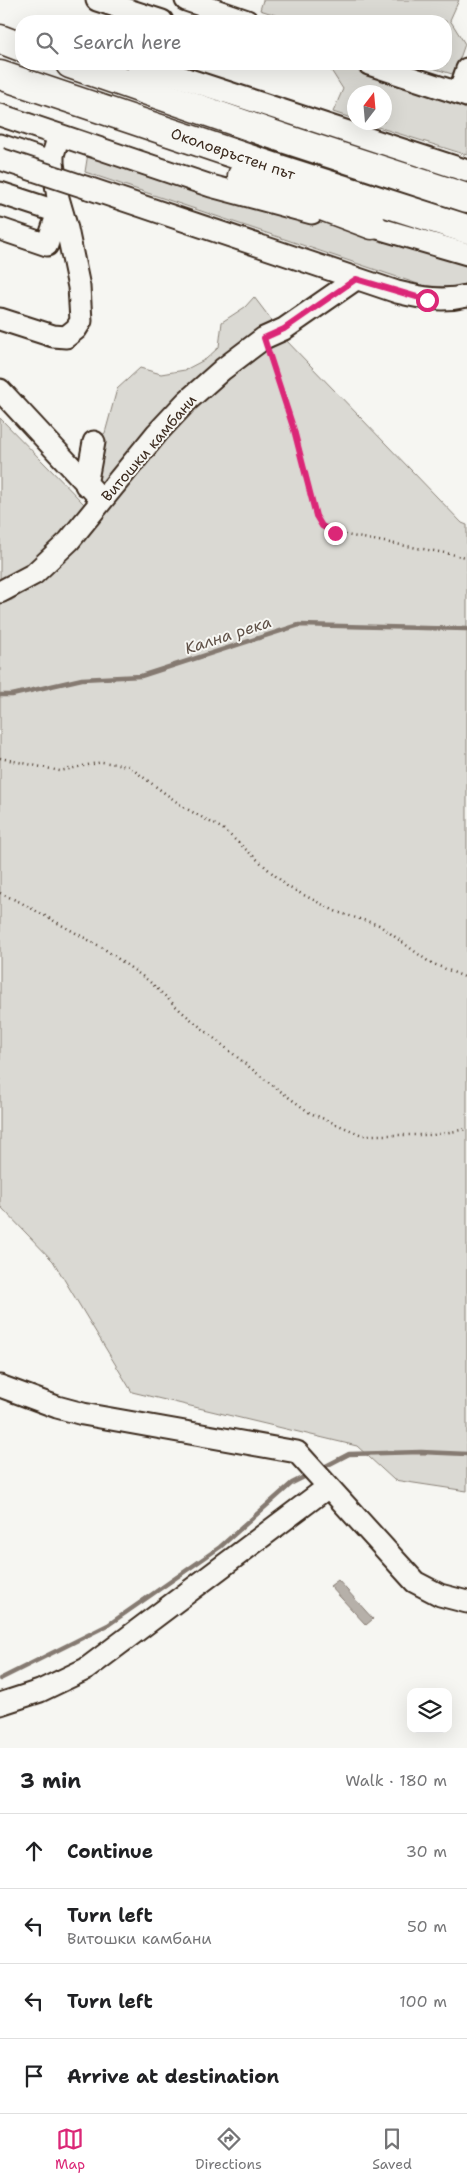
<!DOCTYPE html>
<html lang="en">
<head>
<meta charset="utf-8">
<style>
  :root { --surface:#fff; --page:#f6f6f6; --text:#202124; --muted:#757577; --line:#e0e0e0; --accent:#db2777 }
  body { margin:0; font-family:"Shantell Sans",sans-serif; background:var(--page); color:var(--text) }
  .controls { position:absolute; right:15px; bottom:15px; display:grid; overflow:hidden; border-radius:10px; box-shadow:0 5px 20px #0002 }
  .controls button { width:45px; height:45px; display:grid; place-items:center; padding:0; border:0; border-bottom:1px solid var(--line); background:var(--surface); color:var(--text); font:25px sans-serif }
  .compass { position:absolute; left:347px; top:85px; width:45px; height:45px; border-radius:50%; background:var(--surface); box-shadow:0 5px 20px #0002; rotate:16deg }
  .stop { position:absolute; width:15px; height:15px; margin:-11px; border:4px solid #db2777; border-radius:50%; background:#fff }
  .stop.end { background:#db2777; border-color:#fff; box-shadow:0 1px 5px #0008 }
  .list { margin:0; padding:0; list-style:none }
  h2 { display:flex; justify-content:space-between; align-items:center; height:65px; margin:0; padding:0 20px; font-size:21px }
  h2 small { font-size:16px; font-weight:400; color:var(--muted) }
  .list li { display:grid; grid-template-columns:32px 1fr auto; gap:15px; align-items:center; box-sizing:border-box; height:75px; padding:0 20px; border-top:1px solid var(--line) }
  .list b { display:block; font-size:19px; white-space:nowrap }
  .list p { margin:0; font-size:16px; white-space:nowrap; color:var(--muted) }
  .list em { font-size:16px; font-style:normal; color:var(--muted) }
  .icon { flex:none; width:28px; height:28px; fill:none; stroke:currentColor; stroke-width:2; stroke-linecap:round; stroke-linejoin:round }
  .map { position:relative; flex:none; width:467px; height:1748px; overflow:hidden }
  .search { position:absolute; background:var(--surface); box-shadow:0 5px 20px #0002; left:15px; right:15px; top:15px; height:55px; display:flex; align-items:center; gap:12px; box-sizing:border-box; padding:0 18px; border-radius:20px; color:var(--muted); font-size:19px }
  .sheet { height:365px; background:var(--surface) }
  nav { display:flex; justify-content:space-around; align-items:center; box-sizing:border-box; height:70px; border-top:1px solid var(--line); background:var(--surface); font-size:14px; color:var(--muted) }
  nav a { display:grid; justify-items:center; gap:2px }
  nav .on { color:var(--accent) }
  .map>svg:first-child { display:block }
  .green { fill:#dad9d3; stroke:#8a8278 }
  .water { fill:#b6b0a9; stroke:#857a71 }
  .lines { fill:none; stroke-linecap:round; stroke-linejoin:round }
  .stream { stroke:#857a71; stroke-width:4.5 }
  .minor-casing { stroke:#3b2a1e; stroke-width:25 }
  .highway-casing { stroke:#3b2a1e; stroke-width:31 }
  .path { stroke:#3b2a1e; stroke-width:2.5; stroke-dasharray:1 4; stroke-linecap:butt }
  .minor { stroke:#f6f6f2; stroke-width:21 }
  .highway { stroke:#f6f6f2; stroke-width:28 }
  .minor-bridge-casing { stroke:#3b2a1e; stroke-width:25; stroke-linecap:butt }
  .minor-bridge { stroke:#f6f6f2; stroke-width:21 }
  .route { stroke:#db2777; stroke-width:6 }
  .labels { text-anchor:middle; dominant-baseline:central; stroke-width:4; stroke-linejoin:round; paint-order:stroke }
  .street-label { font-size:15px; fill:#3b2a1e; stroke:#f6f6f2 }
  .water-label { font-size:16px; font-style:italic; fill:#605248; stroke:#f6f6f2 }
</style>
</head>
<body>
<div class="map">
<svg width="467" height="1748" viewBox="0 0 467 1748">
  <rect width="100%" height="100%" fill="#f6f6f2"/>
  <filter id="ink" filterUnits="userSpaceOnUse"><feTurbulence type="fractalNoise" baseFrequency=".02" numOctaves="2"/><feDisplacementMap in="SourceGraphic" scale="10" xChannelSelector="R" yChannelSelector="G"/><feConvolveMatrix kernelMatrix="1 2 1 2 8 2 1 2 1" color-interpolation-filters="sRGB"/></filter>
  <g filter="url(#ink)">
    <path class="green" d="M263,0H459L450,20L465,44L459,61L452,74L420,64H446V21H294L260,10Z
      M327,64H342L457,104L467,110V155L365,123L384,122V92H354V119L333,112L343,89Z
      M88,153L237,204L336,225L467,265V283L454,287L424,286L85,172Z
      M254,297L273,322L106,485L98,487V443L100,436L105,433L117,389L140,368L161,374L185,370L206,359L219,347L222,322L245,307Z
      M284,338L462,523L467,525V1491L394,1480L357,1446L132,1392L53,1261L0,1206V604L12,600L39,581L158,438L227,374Z
      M0,418L87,507L29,565L0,583Z"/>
    <path class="water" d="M338,1580L373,1619L366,1625L330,1586Z"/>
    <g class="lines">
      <path class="stream" d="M0,695H12L82,679L141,676L299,625L467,629
        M326,1466L349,1454L421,1452L467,1454
        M0,1679L108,1625L220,1547L292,1483L304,1477"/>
      <defs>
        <path id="minor" d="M97,0L162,21
          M186,0L247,21
          M161,64L159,70L467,171
          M369,64L467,96
          M459,93L467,69
          M0,115L211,186L312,213
          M0,145L53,163
          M88,188L397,292C422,298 442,302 467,296
          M0,193L58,212L47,245L0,229
          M357,222L467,254
          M0,319L53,336L66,337L76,329L81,321L79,287L67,229L58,198L53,163V155L59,135
          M0,390L102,500
          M86,485L94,442
          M0,592L34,574L69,541L157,433L187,401L223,369L264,338L284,329L356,279
          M0,1386L57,1407L83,1414L297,1452L415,1582L440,1595L467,1602
          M0,1704L40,1691L86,1669L328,1487"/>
        <path id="highway" d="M0,39L21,47
          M70,64L286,139L467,198
          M141,64L159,70
          M0,75L279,169L467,229
          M242,176L372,225"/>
      </defs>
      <use href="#minor" class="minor-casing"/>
      <use href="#highway" class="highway-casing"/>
      <path class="path" d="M269,354L294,430L316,516L322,526L335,533L467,557
        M0,758L60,771L102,762L128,766L185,808L223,829L288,887L337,912L379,925L429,962L467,978
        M0,893L20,902L103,948L149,981L182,1012L264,1079L310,1113L362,1135H433L467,1129"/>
      <use href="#minor" class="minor"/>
      <use href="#highway" class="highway"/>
      <defs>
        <path id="minor-bridge" d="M0,159L88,188"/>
      </defs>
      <use href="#minor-bridge" class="minor-bridge-casing"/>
      <use href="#minor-bridge" class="minor-bridge"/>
    </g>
  </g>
  <g class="lines" filter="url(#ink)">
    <path class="route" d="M335,533L322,526L316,516L294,430L264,338L284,329L356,279L427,300"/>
  </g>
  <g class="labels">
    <g class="street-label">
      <text transform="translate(233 154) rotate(19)">Околовръстен път</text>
      <text transform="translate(149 448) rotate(-49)">Витошки камбани</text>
    </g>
    <g class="water-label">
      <text transform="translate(228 635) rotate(-18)">Кална река</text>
    </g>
  </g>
</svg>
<div class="controls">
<button><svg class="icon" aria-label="layers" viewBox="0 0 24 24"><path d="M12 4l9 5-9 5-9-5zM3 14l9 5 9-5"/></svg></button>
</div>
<svg class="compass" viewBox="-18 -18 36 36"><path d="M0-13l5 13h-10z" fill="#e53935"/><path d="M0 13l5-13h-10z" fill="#757577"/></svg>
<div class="stop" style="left:427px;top:300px"></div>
<div class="stop end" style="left:335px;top:533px"></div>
<div class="search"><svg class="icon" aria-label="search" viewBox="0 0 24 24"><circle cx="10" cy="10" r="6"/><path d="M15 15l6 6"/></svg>Search here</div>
</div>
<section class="sheet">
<h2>3 min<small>Walk · 180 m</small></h2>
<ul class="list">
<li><svg class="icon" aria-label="ahead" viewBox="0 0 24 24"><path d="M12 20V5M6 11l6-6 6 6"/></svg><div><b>Continue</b></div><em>30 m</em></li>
<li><svg class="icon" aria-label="left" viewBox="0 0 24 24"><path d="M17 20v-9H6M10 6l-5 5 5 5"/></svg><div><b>Turn left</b><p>Витошки камбани</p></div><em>50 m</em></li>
<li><svg class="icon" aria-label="left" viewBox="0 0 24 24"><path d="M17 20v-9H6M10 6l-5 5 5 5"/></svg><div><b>Turn left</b></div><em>100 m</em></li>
<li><svg class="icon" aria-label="arrive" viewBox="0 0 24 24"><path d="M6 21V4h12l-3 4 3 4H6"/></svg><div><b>Arrive at destination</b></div></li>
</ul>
</section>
<nav>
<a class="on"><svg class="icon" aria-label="map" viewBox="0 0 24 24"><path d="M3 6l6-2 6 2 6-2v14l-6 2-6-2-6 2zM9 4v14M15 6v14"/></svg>Map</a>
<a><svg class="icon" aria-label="directions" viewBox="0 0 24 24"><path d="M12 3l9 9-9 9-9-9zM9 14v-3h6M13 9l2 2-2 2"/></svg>Directions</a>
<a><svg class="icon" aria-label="saved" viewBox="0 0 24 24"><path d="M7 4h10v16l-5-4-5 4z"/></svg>Saved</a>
</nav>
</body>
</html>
